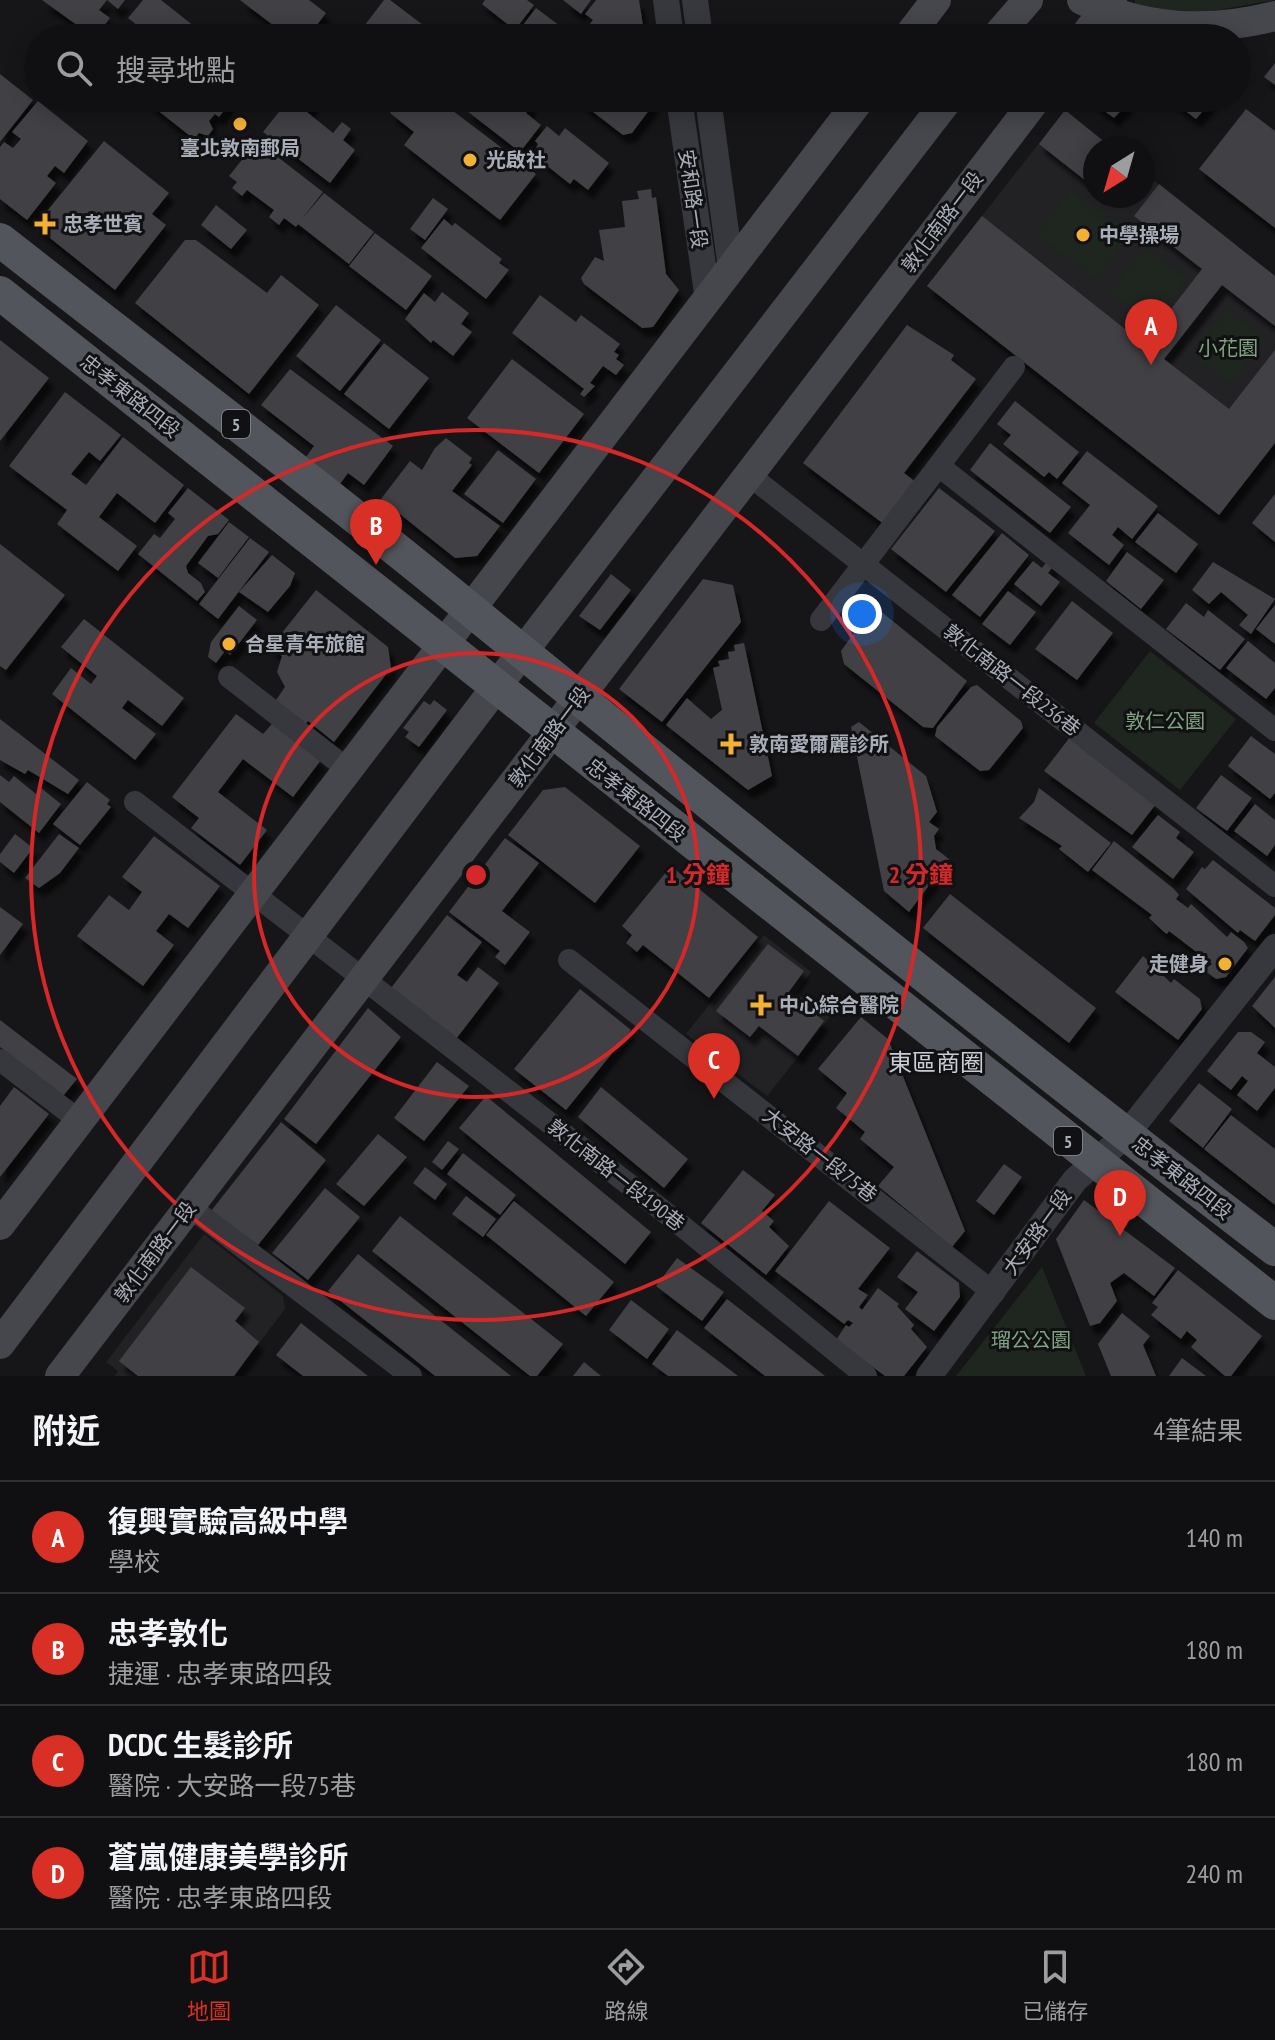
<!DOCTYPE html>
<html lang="zh-TW">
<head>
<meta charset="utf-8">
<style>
  :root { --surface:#101012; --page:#19191b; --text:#f1f3f6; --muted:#9c9d9f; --line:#303032; --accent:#d93025 }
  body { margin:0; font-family:"PT Sans Narrow","Noto Sans TC",sans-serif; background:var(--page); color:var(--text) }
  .compass { position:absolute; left:1083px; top:136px; width:72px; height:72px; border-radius:50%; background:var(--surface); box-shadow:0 4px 20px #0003; rotate:217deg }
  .you { position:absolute; left:862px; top:614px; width:28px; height:28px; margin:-20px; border:6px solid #fff; border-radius:50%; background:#1a73e8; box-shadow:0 0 0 12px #1a73e833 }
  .badge { display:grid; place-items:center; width:52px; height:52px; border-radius:50%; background:var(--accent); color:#fff; font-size:26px; font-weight:700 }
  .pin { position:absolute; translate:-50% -66px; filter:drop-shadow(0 2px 4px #0008) }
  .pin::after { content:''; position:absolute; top:42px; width:28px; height:24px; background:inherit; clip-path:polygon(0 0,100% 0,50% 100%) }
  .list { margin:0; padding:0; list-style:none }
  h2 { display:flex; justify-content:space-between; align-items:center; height:104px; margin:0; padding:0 32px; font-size:34px }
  h2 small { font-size:26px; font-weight:400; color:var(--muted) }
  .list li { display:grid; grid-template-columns:52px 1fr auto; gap:24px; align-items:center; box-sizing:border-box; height:112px; padding:0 32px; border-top:2px solid var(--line) }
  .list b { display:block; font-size:30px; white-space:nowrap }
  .list p { margin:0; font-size:26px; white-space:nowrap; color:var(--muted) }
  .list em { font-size:26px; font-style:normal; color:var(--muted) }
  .icon { flex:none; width:44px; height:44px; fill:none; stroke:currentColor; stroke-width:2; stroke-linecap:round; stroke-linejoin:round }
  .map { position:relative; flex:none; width:1275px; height:1376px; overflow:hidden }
  .search { position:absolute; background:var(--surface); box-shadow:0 4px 20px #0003; left:24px; right:24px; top:24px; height:88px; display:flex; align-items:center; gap:20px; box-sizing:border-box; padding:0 28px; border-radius:44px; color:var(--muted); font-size:30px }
  .sheet { height:552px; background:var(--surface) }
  nav { display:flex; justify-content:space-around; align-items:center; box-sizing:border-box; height:112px; border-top:2px solid var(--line); background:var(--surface); font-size:22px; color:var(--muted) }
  nav a { display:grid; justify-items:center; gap:4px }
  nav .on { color:var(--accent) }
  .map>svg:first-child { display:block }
  .built { fill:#222225 }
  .green { fill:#1e261f }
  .building { fill:#404145; filter:url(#shadow) }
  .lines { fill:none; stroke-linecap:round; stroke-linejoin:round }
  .minor { stroke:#37383d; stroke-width:22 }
  .tertiary { stroke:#37383d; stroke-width:26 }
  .secondary { stroke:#45474d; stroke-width:30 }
  .primary { stroke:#53555c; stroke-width:34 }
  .ring { fill:none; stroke:#d62828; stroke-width:4 }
  .poi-dot { fill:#f2b134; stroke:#111113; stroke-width:3 }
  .labels { text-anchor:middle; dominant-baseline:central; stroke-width:6; stroke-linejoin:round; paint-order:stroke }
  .shield { fill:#111113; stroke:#7b7e86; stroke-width:2 }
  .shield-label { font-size:18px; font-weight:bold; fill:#a8adb8 }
  .poi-label { font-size:20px; font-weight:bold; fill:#a8adb8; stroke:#111113; text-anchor:start }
  .street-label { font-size:20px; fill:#a8adb8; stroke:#111113 }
  .park-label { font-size:20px; fill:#7fa381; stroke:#111113 }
  .quarter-label { font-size:24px; fill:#c9ccd4; stroke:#111113 }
  .centre { fill:#d62828; stroke:#111113; stroke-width:4 }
  .ring-label { font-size:24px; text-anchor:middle; font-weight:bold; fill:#d62828; stroke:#111113; stroke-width:6; stroke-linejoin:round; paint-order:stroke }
</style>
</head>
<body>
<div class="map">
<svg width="1275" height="1376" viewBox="0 0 1275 1376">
  <defs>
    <filter id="shadow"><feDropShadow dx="5" dy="9" stdDeviation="2" flood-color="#0009"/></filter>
  </defs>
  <rect width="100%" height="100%" fill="#161618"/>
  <path class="built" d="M1065,110L1112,148H1095V196H1143V172L1275,276V443L1219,515L927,286Z
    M764,935L811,972L796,993L830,1017L767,1096L686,1034Z
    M204,1234L283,1296L285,1309L234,1376H115L118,1371L106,1362Z"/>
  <path class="green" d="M1135,0H1275L1195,14L1135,6Z
    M1071,189L1130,235L1096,280L1036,234Z
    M1146,247L1187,279L1152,324L1110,292Z
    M1227,310L1265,340L1230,385L1192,355Z
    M1150,651L1236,719L1180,790L1094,723Z
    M1042,1267L1086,1376H956Z"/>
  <path class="building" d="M42,0H125L118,9L107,0L99,10L110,18L95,38Z
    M143,0H161L209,38H153L128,18Z
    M240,0H309L326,13L307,38H290Z
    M384,0H390L427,28L419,38H363L358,34Z
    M485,0H527L534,5L515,30L482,4Z
    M563,0H591L581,14Z
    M596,0H639L645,38H610L609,31L604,38H598L586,29L593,20L585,14Z
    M536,8L576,38H513Z
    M1275,63V85L1264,77Z
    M0,74L33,100L0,142Z
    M142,98H182L195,108L203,98H234L219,117L215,114L209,121L213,129L208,136L199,133L194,139Z
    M290,98H310L315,102L307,112L333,133L342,122L351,129L343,140L355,150L330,183L263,132Z
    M402,98H436L536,174L500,220L404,145L414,132L390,113Z
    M477,98H524L532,104L526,113L541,125L520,152L467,111Z
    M575,98H652L653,105L632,133L623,135Z
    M1087,98H1133L1114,118Z
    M1168,98H1214L1196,119Z
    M38,101L88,141L64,173L55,166L47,176L56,183L27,220L0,199V147L4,142L13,148L21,139L12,132Z
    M1246,109L1275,131V228L1199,169Z
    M1065,110L1112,148H1095V188L1039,144Z
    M547,126L559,136L565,128L609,163L588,190L574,179L570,184L541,161L545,156L536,148L538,144L535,141Z
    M104,141L169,193L152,214L166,225L115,290L35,226Z
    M257,141L323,192L301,220L324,193L374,232L349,264L298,224L296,227L284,218L279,225L269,217L274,210L247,190L242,196L232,188L237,182L229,176Z
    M1159,184L1275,276V326L1222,285L1164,359L1229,409L1275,350V443L1219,515L927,286L982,216L1144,344L1202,269L1134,216Z
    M651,189L652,198L656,197L666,274L679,290L653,327L642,328L584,284L581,278L595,257L604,261L599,230L625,227L622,201L639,199L637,191Z
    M433,198L448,209L425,240L410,229Z
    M216,205L247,230L231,249L201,225Z
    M444,219L452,226L455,223L502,259L499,263L509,270L486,299L421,248Z
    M375,233L432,276L406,310L349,266Z
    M185,240H196L267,293L281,275L319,305L249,394L135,303Z
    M442,292L469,313L461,324L472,332L453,356L433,340L431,343L405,319L424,293L435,302Z
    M540,295L576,322L581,315L620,344L614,352L619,355L616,359L624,365L616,375L603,366L590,383L595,386L584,397L580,394L584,389L512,333Z
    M336,305L381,340L340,391L296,356Z
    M907,325L954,355L951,360L976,379L904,473L917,483L885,525L803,463Z
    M0,340L49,378L0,441Z
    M384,343L429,378L389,429L344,394Z
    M512,359L584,414L539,473L467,418Z
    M290,369L393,446L364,485L348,473L340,484L306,457L314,446L261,405Z
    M65,392L121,435L100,461L89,452L71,474L86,485L123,437L184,485L155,523L117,493L99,517L137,546L118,571L57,524L67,510L9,466Z
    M1015,401L1079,452L1057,479L1049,472L1044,477L1003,444L1011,435L997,424Z
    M446,438L472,458L469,463L472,465L452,491L500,526L477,556L455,558L381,499L410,461L422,470L435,448Z
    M990,443L1071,507L1050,533L970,470Z
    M498,450L536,479L503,523L464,494Z
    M1087,451L1158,506L1132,539L1118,527L1112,535L1124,545L1109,565L1068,533L1090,505L1062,483Z
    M188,488L229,520L218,534L208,536L186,566L188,573L201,583L205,592L197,601L138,554L154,534L160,538L175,519L168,513Z
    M939,488L995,531L946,592L891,549Z
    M1275,494V542L1252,523Z
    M1158,513L1198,544L1176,573L1135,542Z
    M229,522L249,537L218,578L198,563Z
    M1002,533L1029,555L980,617L952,595Z
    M250,538L269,552L218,619L199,604Z
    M0,544L65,595L6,670L0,666Z
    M1127,552L1164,580L1141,609L1106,581Z
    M272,555L295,573L290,586L268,612L239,592Z
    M1048,560L1054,565L1048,573L1060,582L1041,606L1014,584L1033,561L1042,568Z
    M1213,562L1275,599L1251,634L1239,625L1248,615L1221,592L1209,604L1192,590Z
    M611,574L631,590L600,630L579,616Z
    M703,579L733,585L741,622L662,722L619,689Z
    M316,590L388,647L391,668L334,742L308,721L304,726L274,703L285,687L277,672L282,656L270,648Z
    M1008,591L1036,612L1010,645L982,624Z
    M1072,601L1113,633L1077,680L1035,649Z
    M1186,603L1204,617L1208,610L1245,639L1220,670L1166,629Z
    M1275,605V644L1256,629Z
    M239,606L257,620L230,655L225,651L216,663L208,657L211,642Z
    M879,610L967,681L933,728L923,727L844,664L841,651L868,613Z
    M84,619L184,698L162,726L128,700L122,708L156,734L135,760L52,694L71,668L91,684L97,676L61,647Z
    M1248,641L1275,663V688L1266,699L1226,668Z
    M744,643L772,776L748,790L666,725L687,698L711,719L722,710L713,668L720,666L718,661L729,659L728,652L735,651L734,645Z
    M977,685L1021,721L1023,728L989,770L980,771L935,736L937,727L971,687Z
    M434,700L447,710L419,747L405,737L409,732L403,728L424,701L430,705Z
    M236,714L263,734L272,724L321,760L293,797L243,759L218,792L267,830L240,865L191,828L199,818L172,797Z
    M0,719L79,780L68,794L28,770L25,774L0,760Z
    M859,722L926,776L937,812L929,822L939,829L934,836L936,849L949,859L909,912L884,891L851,727Z
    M1251,736L1275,754V793L1270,799L1228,766Z
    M1070,737L1156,804L1132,835L1044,771Z
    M0,775L9,782L14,776L36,794L41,788L61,804L39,833L0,802Z
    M1221,775L1252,798L1227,831L1196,808Z
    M87,782L110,800L107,804L111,807L80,845L53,824Z
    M565,787L640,846L595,903L508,835L543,790Z
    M1039,788L1111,843L1088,872L1059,849L1062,846L1019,818L1034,802Z
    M1255,804L1275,820V845L1267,856L1234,831Z
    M1158,815L1180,832L1176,838L1194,852L1173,879L1132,847Z
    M15,834L33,848L14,873L0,862V854Z
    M59,834L79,848L60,873L39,888L25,878Z
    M154,836L220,886L188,928L169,914L156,931L174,945L143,986L77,936L109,895L129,910L142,892L122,877Z
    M505,838L539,863L502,911L530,932L505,965L495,957L500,951L449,912Z
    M1114,841L1174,889L1179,895L1176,899L1188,908L1191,904L1227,937L1231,932L1244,942L1248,948L1226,977L1216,979L1204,970L1212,964L1169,931L1167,934L1164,932L1149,918L1152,915L1092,870Z
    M1213,860L1275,908V915L1255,941L1240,930L1238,933L1186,889L1202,867L1205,869Z
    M671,866L758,937L709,998L643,945L637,952L626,943L632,935L622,926Z
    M950,894L1096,1008L1069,1043L923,928Z
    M0,907L23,924L0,955Z
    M447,915L482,942L457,975L467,982L478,967L499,983L456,1039L391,988Z
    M768,944L804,971L788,993L824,1021L798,1056L759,1026L750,1037L716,1011Z
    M1143,956L1171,983L1174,979L1200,999L1202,1009L1178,1040L1115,992Z
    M1275,977V1028L1252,1006Z
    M580,989L631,1030L566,1110L514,1069Z
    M368,1008L401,1037L316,1144L284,1119Z
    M861,1017L888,1039L965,1231L952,1247L878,1186L894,1167L860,1139L865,1132L836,1108L847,1093L818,1069Z
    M0,1020L77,1079L63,1096L0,1047Z
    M1238,1032H1251L1265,1042L1257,1053L1275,1067V1088L1257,1111L1237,1095L1248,1081L1242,1076L1231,1090L1207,1071Z
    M437,1062L469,1086L424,1141L394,1118Z
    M1199,1083L1232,1109L1203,1148L1169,1121Z
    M14,1087L49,1114L0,1177V1106Z
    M601,1087L688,1159L664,1188L578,1117Z
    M486,1096L651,1232L625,1264L459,1128Z
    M1231,1115L1275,1149V1205L1204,1149Z
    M281,1122L326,1160L258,1245L211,1211Z
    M378,1134L407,1157L364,1206L336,1184Z
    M448,1141L459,1149L442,1170L432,1162Z
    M463,1153L516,1195L500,1215L447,1174Z
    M1004,1164L1022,1177L994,1215L976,1201Z
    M425,1167L447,1184L435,1200L413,1183Z
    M743,1170L775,1195L762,1211L774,1221L769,1227L789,1246L766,1275L701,1223Z
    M325,1188L360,1217L308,1280L272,1253Z
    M466,1196L496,1219L483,1237L452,1214Z
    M1084,1200L1175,1268L1154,1296L1124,1273L1110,1283L1117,1301L1100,1323L1090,1326L1056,1239Z
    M514,1201L614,1282L586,1316L486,1235Z
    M829,1201L890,1248L858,1289L868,1295L859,1307L862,1310L878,1288L899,1304L897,1306L914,1325L911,1329L927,1347L904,1376H885L836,1340L846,1325L849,1327L853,1323L848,1320L844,1324L775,1271Z
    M400,1216L563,1344L537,1376H530L372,1251Z
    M917,1251L959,1283L960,1297L934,1331L905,1309L918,1292L897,1277Z
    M358,1254L390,1280L511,1376H435L394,1343L328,1291Z
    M677,1258L724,1292L702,1321L656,1286Z
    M191,1267L245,1308L235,1321L259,1342L234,1376H138L119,1361Z
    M1178,1270L1262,1336L1231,1376H1225L1191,1347L1197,1340L1187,1331L1181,1339L1151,1315L1158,1307L1152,1303Z
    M727,1299L754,1320L825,1376H765L704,1328Z
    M631,1300L669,1329L647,1359L609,1330Z
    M1122,1313L1150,1336L1143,1345L1156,1376H1111L1098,1344Z
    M301,1323L335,1350L368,1376H303L276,1355Z
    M677,1330L717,1360L738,1376H668L652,1364Z
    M1182,1358L1206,1376H1169Z
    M584,1362L601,1376H573Z"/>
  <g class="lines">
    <path class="minor" d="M939,466L1275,730
      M749,475L1275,886
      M821,620L1014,367
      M229,677L346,768
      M135,802L671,1217L866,1376
      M569,960L994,1293
      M0,1060L80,1121
      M190,1207L411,1376"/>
    <path class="tertiary" d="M666,0L671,38
      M695,0L700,38
      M679,98L708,300
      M708,98L731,269
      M929,1376L1075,1180L1126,1135L1275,947"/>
    <path class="secondary" d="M1082,0C1146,30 1207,33 1275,16
      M907,38L936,0
      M995,38L1028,0
      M1083,38L1112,0
      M0,1225L861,98
      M0,1344L521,654L949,98
      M60,1376L1037,98"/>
    <path class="primary" d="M0,240C148,356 298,469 444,588C718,812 994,1034 1275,1249
      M0,293L1275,1303"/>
  </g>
  <g class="ring">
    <circle cx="476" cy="875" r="222"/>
    <circle cx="476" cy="875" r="445"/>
  </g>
  <g class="poi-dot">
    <circle cx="240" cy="124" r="8"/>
    <circle cx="470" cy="160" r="8"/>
    <path d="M41 212h8v8h8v8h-8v8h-8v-8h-8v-8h8z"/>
    <circle cx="1083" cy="235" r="8"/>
    <circle cx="229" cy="644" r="8"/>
    <path d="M727 732h8v8h8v8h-8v8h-8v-8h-8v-8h8z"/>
    <circle cx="1225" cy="964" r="8"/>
    <path d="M757 993h8v8h8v8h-8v8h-8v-8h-8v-8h8z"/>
  </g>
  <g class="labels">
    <g class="shield">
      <rect x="222" y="410" width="28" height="28" rx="6"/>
      <rect x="1054" y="1127" width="28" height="28" rx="6"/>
    </g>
    <g class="shield-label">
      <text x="236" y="424">5</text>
      <text x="1068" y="1141">5</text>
    </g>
    <g class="poi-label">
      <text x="240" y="148" text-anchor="middle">臺北敦南郵局</text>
      <text x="486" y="160">光啟社</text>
      <text x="63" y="224">忠孝世賓</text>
      <text x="1099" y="235">中學操場</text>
      <text x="245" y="644">合星青年旅館</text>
      <text x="749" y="744">敦南愛爾麗診所</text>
      <text x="1209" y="964" text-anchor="end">走健身</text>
      <text x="779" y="1005">中心綜合醫院</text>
    </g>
    <g class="street-label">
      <text transform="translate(693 199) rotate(82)">安和路一段</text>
      <text transform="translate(942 222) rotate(-53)">敦化南路一段</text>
      <text transform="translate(130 396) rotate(38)">忠孝東路四段</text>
      <text transform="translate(1012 680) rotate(38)">敦化南路一段236巷</text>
      <text transform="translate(549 737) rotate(-53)">敦化南路一段</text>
      <text transform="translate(636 800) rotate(38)">忠孝東路四段</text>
      <text transform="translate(820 1155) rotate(38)">大安路一段75巷</text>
      <text transform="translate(616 1175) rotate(38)">敦化南路一段190巷</text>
      <text transform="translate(1182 1178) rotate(38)">忠孝東路四段</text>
      <text transform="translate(1037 1232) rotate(-54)">大安路一段</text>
      <text transform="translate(155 1252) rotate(-53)">敦化南路一段</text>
    </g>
    <g class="park-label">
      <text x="1228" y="348">小花園</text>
      <text x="1165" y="721">敦仁公園</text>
      <text x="1031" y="1340">瑠公公園</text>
    </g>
    <g class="quarter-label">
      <text x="936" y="1062">東區商圈</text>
    </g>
  </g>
  <circle cx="476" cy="875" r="12" class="centre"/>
  <g class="ring-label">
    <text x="698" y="883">1 分鐘</text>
    <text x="921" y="883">2 分鐘</text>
  </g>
</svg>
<svg class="compass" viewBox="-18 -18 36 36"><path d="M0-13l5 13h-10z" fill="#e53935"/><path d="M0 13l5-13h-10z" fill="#9c9d9f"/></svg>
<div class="you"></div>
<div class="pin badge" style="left:1151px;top:365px">A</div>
<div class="pin badge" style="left:376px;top:565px">B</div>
<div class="pin badge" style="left:714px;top:1099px">C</div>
<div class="pin badge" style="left:1120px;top:1236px">D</div>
<div class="search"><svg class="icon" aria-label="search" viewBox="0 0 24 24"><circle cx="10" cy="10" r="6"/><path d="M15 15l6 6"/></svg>搜尋地點</div>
</div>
<section class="sheet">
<h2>附近<small>4筆結果</small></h2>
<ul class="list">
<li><span class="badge">A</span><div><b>復興實驗高級中學</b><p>學校</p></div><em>140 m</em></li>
<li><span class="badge">B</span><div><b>忠孝敦化</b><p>捷運 · 忠孝東路四段</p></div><em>180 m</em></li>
<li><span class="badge">C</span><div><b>DCDC 生髮診所</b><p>醫院 · 大安路一段75巷</p></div><em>180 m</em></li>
<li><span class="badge">D</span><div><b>蒼嵐健康美學診所</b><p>醫院 · 忠孝東路四段</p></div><em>240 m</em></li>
</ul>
</section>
<nav>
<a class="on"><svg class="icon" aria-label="map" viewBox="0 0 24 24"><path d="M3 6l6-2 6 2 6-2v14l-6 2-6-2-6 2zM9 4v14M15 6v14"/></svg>地圖</a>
<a><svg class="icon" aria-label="directions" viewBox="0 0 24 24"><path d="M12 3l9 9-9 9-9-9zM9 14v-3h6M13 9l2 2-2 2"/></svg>路線</a>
<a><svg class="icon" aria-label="saved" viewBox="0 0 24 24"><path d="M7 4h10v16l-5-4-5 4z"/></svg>已儲存</a>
</nav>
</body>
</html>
